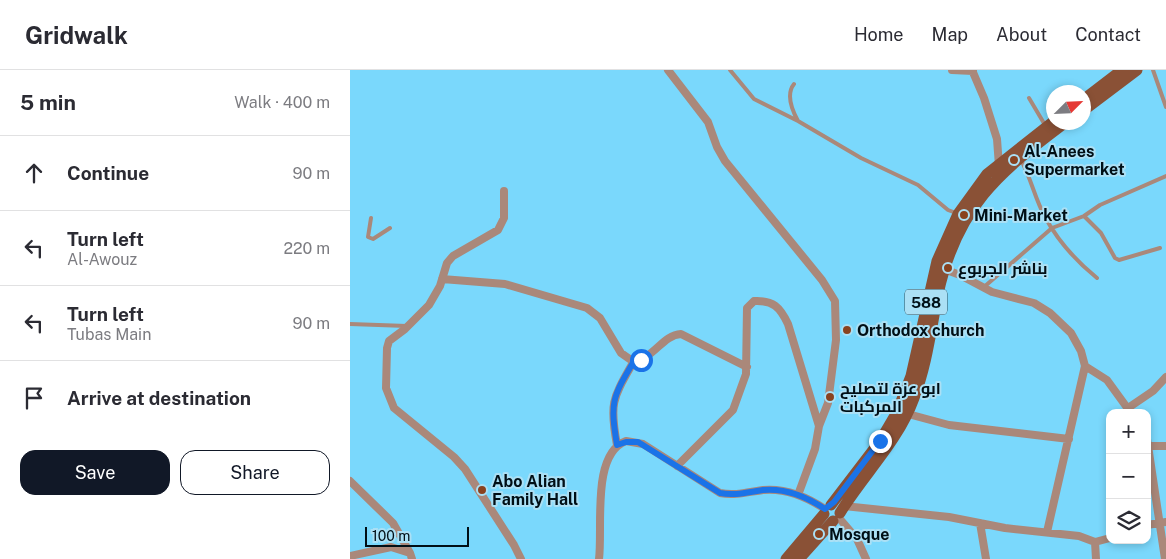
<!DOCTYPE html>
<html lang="en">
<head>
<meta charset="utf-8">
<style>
  :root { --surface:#fff; --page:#f2f2f3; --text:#2b2b33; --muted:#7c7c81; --line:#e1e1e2; --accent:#111827 }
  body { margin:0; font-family:"Public Sans",Cairo,sans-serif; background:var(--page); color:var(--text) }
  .controls { position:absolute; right:15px; bottom:15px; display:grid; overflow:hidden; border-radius:10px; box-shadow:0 2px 8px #0003 }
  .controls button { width:45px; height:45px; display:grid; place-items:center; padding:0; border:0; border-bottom:1px solid var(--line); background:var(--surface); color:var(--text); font:25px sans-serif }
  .compass { position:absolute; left:696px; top:15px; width:45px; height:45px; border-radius:50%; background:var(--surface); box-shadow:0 2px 8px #0003; rotate:66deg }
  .scale { position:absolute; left:15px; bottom:12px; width:104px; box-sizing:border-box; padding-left:5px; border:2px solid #000f16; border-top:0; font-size:14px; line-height:18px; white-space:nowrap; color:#000f16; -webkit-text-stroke:4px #abe0f5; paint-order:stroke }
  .stop { position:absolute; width:15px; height:15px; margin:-11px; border:4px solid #1a73e8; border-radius:50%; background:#fff }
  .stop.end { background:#1a73e8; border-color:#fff; box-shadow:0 1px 5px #0008 }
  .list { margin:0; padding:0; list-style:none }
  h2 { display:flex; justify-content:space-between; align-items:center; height:65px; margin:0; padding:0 20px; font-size:21px }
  h2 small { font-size:16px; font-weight:400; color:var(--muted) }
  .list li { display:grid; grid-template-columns:32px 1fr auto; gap:15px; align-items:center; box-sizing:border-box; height:75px; padding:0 20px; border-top:1px solid var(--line) }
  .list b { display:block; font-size:19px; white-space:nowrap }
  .list p { margin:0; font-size:16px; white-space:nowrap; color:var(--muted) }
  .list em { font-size:16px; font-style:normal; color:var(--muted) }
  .actions { display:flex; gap:10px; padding:15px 20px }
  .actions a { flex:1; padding:11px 0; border:1px solid var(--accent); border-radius:15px; text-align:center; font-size:18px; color:var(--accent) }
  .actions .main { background:var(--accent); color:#fff }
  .icon { flex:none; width:28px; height:28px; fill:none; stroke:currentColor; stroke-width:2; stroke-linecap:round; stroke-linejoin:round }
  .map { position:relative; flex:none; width:816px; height:489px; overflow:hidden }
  header { display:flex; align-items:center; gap:30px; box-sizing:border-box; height:70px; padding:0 25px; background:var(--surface); border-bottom:1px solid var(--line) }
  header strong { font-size:24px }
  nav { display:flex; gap:28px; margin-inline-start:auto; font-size:18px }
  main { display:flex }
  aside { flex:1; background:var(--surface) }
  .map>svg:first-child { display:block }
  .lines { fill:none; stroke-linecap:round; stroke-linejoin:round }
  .service { stroke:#aa887a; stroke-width:4 }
  .minor { stroke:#aa887a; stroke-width:8 }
  .primary { stroke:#8a5136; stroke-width:11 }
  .route { stroke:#1a73e8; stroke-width:6 }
  .poi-dot { fill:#89421f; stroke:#abe0f5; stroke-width:2 }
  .labels { text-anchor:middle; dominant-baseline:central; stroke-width:4; stroke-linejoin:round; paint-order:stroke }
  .shield { fill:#abe0f5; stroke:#334e59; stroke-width:1 }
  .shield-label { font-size:15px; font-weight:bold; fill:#000f16 }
  .poi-label { font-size:16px; font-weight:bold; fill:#000f16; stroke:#abe0f5; text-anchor:start }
</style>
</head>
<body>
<header>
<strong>Gridwalk</strong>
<nav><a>Home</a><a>Map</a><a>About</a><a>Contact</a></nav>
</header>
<main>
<aside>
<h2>5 min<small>Walk · 400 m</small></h2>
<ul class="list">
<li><svg class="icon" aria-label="ahead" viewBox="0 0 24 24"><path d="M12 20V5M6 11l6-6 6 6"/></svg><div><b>Continue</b></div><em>90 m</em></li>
<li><svg class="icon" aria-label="left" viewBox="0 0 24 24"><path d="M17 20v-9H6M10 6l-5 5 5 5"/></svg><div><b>Turn left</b><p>Al-Awouz</p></div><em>220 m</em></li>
<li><svg class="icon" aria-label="left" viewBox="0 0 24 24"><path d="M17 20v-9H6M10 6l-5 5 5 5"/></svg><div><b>Turn left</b><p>Tubas Main</p></div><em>90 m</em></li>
<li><svg class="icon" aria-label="arrive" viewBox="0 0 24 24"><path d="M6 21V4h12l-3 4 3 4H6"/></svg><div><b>Arrive at destination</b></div></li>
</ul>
<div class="actions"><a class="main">Save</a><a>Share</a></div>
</aside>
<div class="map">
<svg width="816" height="489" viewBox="0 0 816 489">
  <rect width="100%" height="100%" fill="#7ad8fc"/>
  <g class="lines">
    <path class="service" d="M380,0L404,29L448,51L511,88L568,115L598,140L606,143
      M803,0L816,37
      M444,14C436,24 442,40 448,51
      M679,28L695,55
      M671,90C681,108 685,129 695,147C708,171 726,191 747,208
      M734,146L750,135L816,106
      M21,148L18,167L23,169L40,158
      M634,217L702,158L734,146L751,163L765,188L769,190L810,178
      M0,254L57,256"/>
    <path class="minor" d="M318,0L358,52L367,77L375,91L472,210L485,231L486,270L478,333L469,356
      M602,0L623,1
      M622,0L634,28L647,69L649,96
      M154,121V148L148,160L103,186L97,193L90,216L79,235L55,259L39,271L37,278L36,318L44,338L104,387L115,399L164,475L171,489
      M591,198L610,205L642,222L684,233L700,243L721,263L731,281L735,296L757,310L781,343
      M92,209L155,214L237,238L250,248L271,283L281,290C303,292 311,265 331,264L397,297
      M778,338L803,321L816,307
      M558,344L599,355L719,369
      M797,369L815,489
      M267,375C259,332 263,328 284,291
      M800,376H816
      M327,396L383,340L396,304L397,238L404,231C423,230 430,237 438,254L469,356L465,379L448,425
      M0,411L43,453L60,483
      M494,436L599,447L655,458L729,466L745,472L760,468
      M489,448L507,469L516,489
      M630,453L636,489
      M797,455L816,452
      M697,462L735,296
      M745,472L746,489
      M0,486L41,477L60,483L62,489
      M249,489C253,458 241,384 276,371L293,374L370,423C385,426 398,422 413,420C435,418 457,427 475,439"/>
    <path class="primary" d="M734,29L772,0
      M734,40L787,0
      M481,435L530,371L547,342L561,306L587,191L608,144L637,104L704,51
      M490,443C514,404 548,372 564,328C577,295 581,259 588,224C607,137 648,103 716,52
      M436,489L474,444
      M449,489L483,451"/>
  </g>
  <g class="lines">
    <path class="route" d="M291,290L284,291C262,328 260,332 267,375L276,372H288L370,423C385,426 398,422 413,420C435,418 457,427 475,439L484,432L530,371"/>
  </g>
  <g class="poi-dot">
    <circle cx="664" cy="90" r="5"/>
    <circle cx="614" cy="145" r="5"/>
    <circle cx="598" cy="198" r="5"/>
    <circle cx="497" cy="260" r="5"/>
    <circle cx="480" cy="327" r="5"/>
    <circle cx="132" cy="420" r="5"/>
    <circle cx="469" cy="464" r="5"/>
  </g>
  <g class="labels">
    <rect class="shield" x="555" y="219.5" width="42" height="25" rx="4"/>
    <g class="shield-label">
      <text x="576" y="232">588</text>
    </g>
    <g class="poi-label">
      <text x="674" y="81">Al-Anees<tspan x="674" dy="18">Supermarket</tspan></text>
      <text x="624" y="145">Mini-Market</text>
      <text x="608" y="198">بناشر الجربوع</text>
      <text x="507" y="260">Orthodox church</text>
      <text x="490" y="318">ابو عزة لتصليح<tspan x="490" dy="18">المركبات</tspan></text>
      <text x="142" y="411">Abo Alian<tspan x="142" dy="18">Family Hall</tspan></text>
      <text x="479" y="464">Mosque</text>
    </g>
  </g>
</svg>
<div class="controls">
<button>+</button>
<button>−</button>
<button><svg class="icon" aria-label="layers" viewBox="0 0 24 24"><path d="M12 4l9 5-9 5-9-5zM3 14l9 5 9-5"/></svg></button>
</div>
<svg class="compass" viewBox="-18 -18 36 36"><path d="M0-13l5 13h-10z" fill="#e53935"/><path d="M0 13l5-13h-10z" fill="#7c7c81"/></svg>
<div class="scale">100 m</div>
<div class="stop" style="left:291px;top:290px"></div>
<div class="stop end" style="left:530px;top:371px"></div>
</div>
</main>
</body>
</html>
